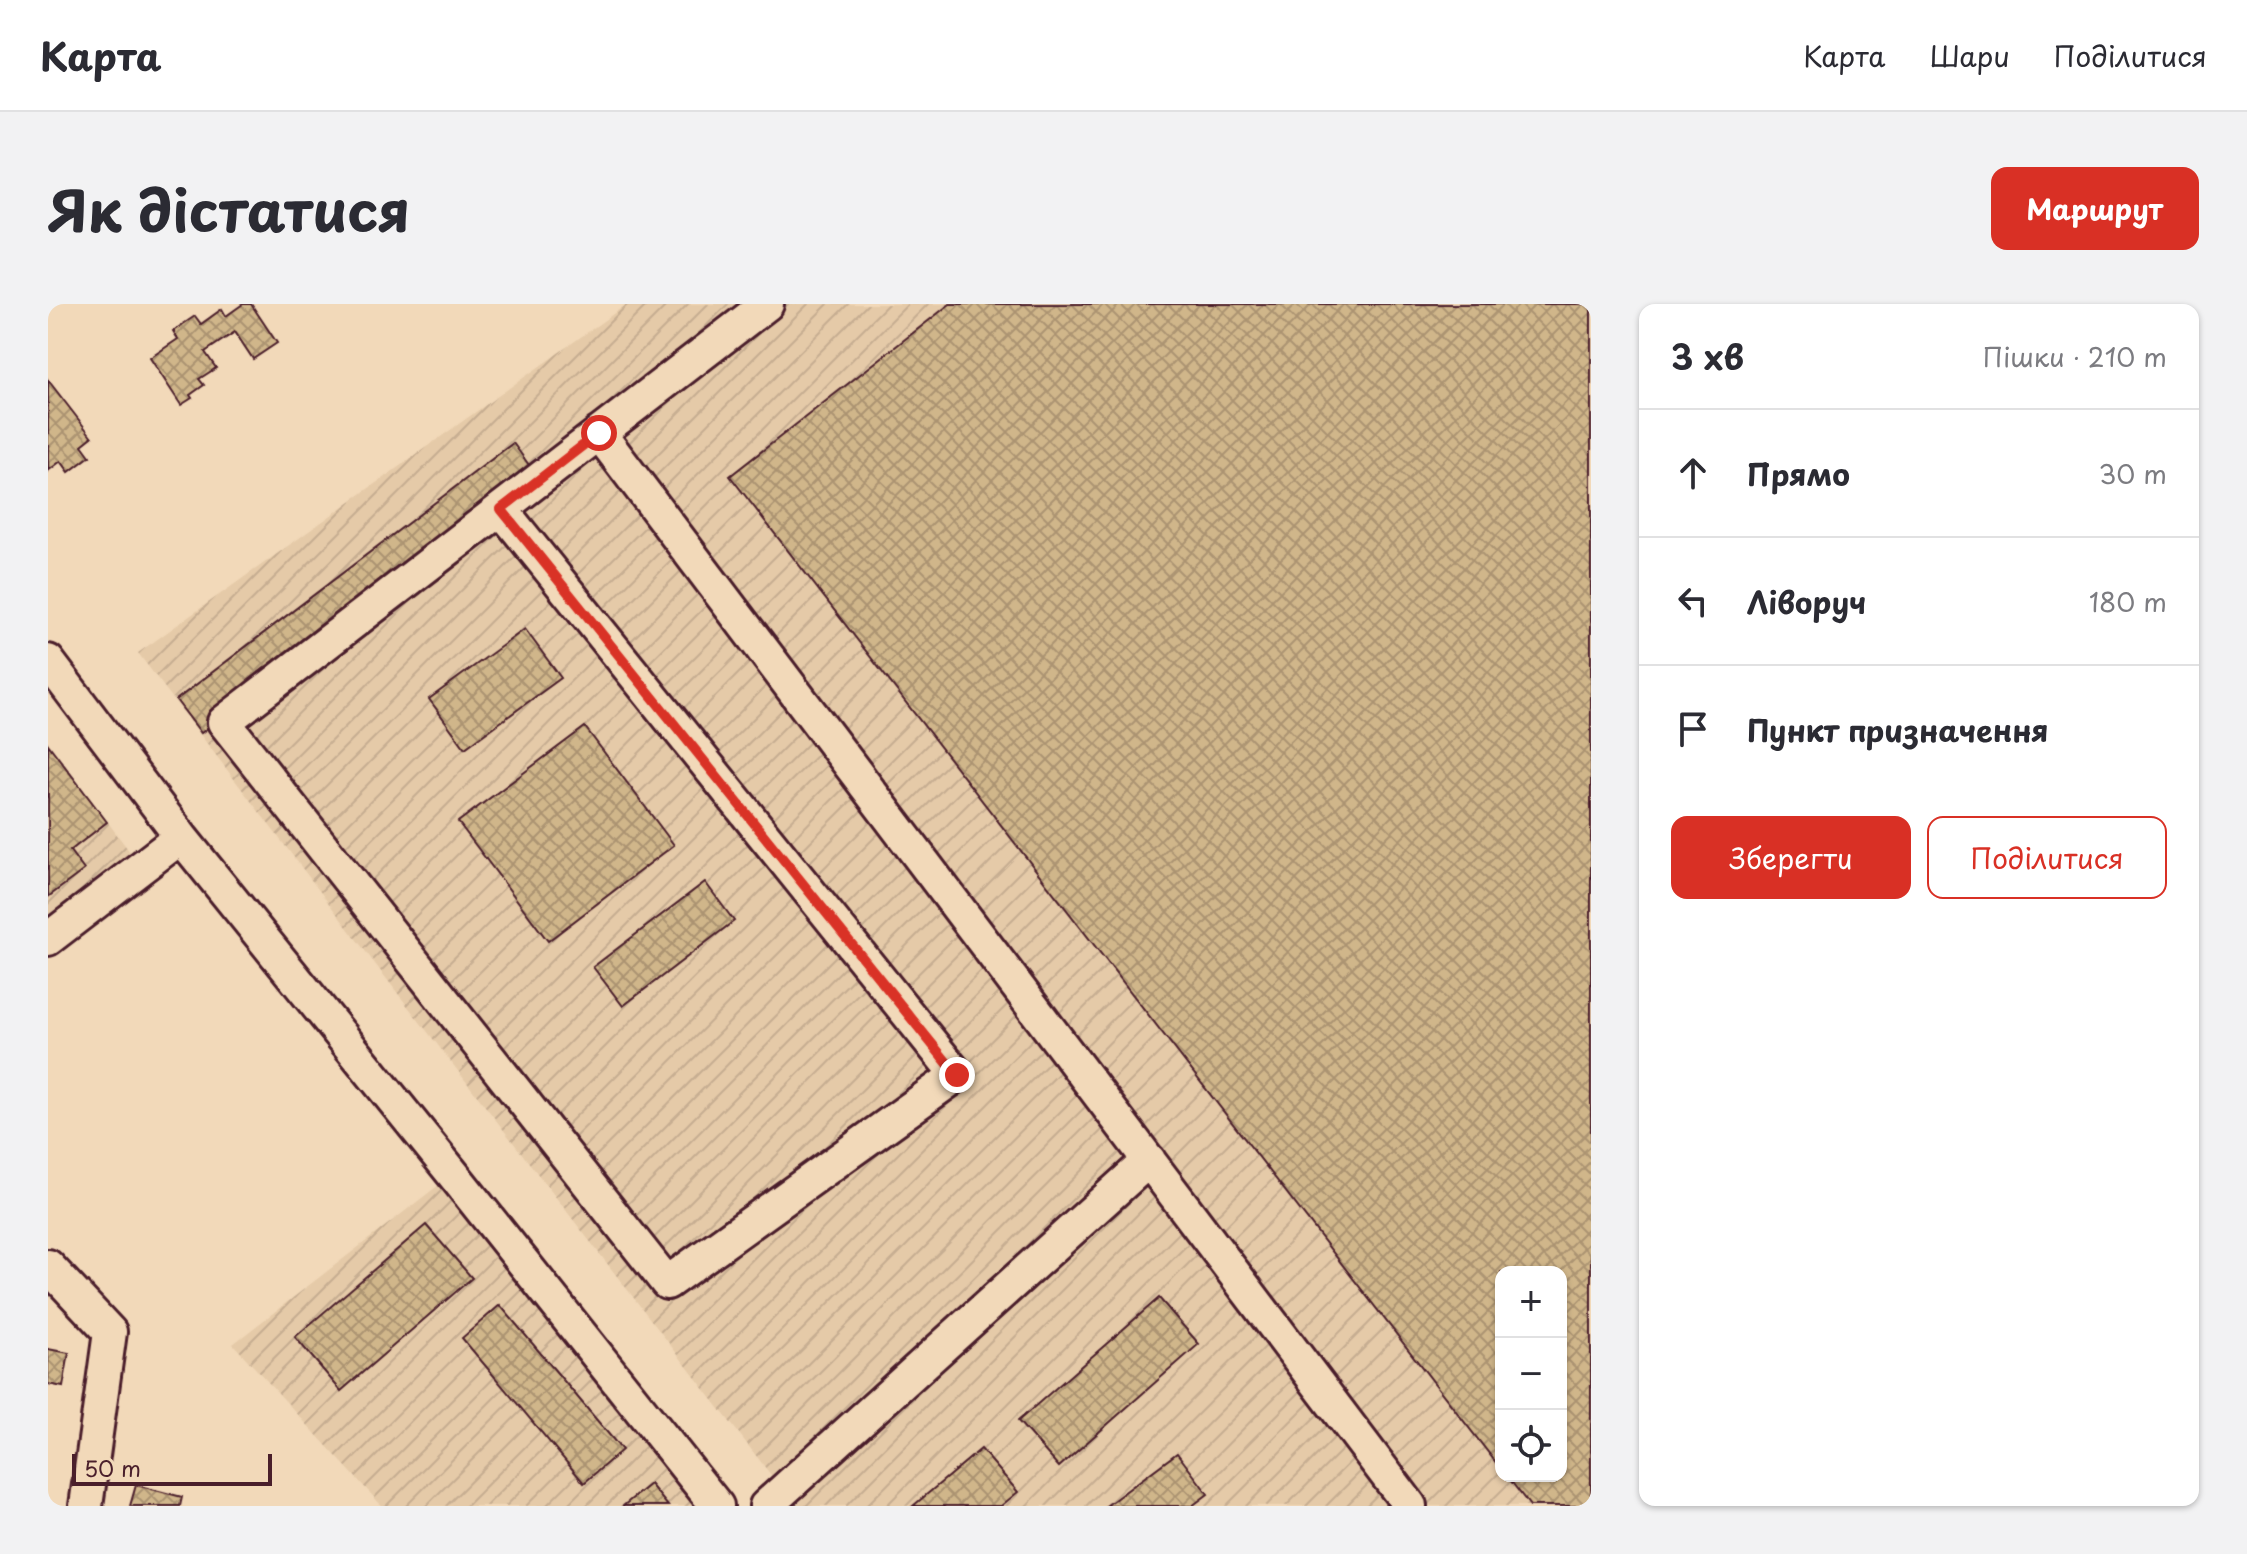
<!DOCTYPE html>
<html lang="uk">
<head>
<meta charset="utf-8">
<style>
  :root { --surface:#fff; --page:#f2f2f3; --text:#2b2b33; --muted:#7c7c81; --line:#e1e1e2; --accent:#d93025 }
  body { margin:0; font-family:"Playpen Sans",sans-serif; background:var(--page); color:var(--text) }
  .controls { position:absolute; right:24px; bottom:24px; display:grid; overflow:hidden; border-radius:16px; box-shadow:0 2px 6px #0004 }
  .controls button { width:72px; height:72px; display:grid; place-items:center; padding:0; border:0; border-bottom:2px solid var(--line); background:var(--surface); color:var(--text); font:40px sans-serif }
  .scale { position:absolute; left:24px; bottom:20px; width:200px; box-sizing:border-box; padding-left:8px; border:4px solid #4a1f2b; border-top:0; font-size:22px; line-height:28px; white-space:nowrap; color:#4a1f2b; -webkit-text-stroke:6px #f2d9b9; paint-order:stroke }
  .stop { position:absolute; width:24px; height:24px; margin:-18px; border:6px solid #d93025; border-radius:50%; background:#fff }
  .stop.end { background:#d93025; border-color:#fff; box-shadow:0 2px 8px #0008 }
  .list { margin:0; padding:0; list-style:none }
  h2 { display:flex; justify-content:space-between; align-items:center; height:104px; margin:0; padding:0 32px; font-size:34px }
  h2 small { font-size:26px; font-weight:400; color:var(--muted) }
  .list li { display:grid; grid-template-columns:52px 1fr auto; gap:24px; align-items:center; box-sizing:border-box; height:128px; padding:0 32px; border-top:2px solid var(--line) }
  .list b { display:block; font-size:30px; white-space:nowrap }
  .list em { font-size:26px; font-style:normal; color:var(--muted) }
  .actions { display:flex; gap:16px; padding:24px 32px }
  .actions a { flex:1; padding:18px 0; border:2px solid var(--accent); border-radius:16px; text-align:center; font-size:28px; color:var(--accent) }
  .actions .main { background:var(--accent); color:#fff }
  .icon { flex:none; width:44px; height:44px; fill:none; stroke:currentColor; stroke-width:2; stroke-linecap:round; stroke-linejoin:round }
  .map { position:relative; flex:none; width:1543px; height:1202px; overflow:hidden; border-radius:16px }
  header { display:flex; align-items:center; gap:48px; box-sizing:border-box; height:112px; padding:0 40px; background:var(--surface); border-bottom:2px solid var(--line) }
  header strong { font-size:38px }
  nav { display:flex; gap:44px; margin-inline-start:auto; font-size:28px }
  .intro { display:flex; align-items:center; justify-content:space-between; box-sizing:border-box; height:192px; padding:0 48px }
  h1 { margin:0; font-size:56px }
  .button { padding:20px 36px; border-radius:16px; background:var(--accent); color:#fff; font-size:28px; font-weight:700 }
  main { display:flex; gap:48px; padding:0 48px }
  aside { flex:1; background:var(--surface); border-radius:16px; box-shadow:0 2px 6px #0004 }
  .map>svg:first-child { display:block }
  .industrial { fill:url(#industrial-furrows); fill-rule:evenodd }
  .building { fill:url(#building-cross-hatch); stroke:#4a1f2b; stroke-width:2 }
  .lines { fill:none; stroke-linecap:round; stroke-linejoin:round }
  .minor-casing { stroke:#4a1f2b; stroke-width:38 }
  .minor { stroke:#f2d9b9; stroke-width:32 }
  .route { stroke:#d93025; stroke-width:10 }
</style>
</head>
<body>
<header>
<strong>Карта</strong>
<nav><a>Карта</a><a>Шари</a><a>Поділитися</a></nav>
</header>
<div class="intro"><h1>Як дістатися</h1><a class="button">Маршрут</a></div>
<main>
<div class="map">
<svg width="1543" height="1202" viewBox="0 0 1543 1202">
  <defs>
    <pattern id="industrial-furrows" width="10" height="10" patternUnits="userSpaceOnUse" patternTransform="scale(2)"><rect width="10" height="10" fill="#e5caa8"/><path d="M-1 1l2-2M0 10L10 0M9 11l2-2" fill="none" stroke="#c6ad91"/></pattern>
    <pattern id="building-cross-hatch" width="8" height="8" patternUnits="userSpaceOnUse" patternTransform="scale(2)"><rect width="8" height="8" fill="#d0b68a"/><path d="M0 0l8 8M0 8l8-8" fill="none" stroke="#ab9371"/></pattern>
  </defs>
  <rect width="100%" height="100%" fill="#f2d9b9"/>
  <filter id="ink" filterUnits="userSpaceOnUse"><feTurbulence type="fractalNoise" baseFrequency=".0125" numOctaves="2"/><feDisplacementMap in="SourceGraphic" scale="16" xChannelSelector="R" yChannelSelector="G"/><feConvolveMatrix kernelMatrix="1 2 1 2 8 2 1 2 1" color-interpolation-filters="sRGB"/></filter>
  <g filter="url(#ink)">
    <path class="industrial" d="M579,0H1543V1202H747L334,669L90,349ZM1453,968H1513V1172H1453Z
      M0,438L94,564L0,635Z
      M405,870L669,1202H334L185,1040Z"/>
    <path class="building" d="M195,0H203L229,39L205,55L187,28L157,48L168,64L151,75L156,81L142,91L144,94L133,101L102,54L130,35L125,27L147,12L153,20L174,5L178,12Z
      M902,0H1543V1202H1482L1459,1172H1513V968H1453V1165L682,172Z
      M0,76L44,133L34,141L42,152L21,168L13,157L0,167Z
      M465,139L489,172L153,429L128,396Z
      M477,325L513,374L417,444L381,395Z
      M537,423L626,541L500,637L410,518Z
      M0,440L59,518L22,547L36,566L0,593Z
      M657,578L686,617L575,702L545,663Z
      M378,921L424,974L293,1087L247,1033Z
      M1111,994L1151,1040L1011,1163L970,1117Z
      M452,1001L574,1146L536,1179L414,1034Z
      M0,1045L21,1049L15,1083L0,1080Z
      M933,1145L970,1188L953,1202H865Z
      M1129,1149L1160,1190L1144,1202H1058Z
      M602,1180L620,1202H575Z
      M88,1181L134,1193L132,1202H82Z"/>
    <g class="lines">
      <defs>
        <path id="minor" d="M551,129L1362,1202
          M453,205L909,771L619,979L176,418L719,0
          M0,357L133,533
          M0,635L133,533L405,870L669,1202
          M0,962L62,1028L38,1202
          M718,1202L1101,856"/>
      </defs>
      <use href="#minor" class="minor-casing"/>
      <use href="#minor" class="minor"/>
    </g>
  </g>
  <g class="lines" filter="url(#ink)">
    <path class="route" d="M551,129L453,205L909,771"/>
  </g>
</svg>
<div class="controls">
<button>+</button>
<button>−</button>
<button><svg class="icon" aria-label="locate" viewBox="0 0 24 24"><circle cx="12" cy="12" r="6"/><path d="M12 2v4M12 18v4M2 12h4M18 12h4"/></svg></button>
</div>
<div class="scale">50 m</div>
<div class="stop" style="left:551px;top:129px"></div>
<div class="stop end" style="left:909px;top:771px"></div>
</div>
<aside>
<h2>3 хв<small>Пішки · 210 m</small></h2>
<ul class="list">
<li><svg class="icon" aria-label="ahead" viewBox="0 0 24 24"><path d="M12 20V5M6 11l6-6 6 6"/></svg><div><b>Прямо</b></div><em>30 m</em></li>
<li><svg class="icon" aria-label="left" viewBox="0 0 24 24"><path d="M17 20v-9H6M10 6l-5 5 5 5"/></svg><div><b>Ліворуч</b></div><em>180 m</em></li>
<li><svg class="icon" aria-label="arrive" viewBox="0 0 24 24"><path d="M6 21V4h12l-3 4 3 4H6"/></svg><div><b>Пункт призначення</b></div></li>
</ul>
<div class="actions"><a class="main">Зберегти</a><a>Поділитися</a></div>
</aside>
</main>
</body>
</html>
